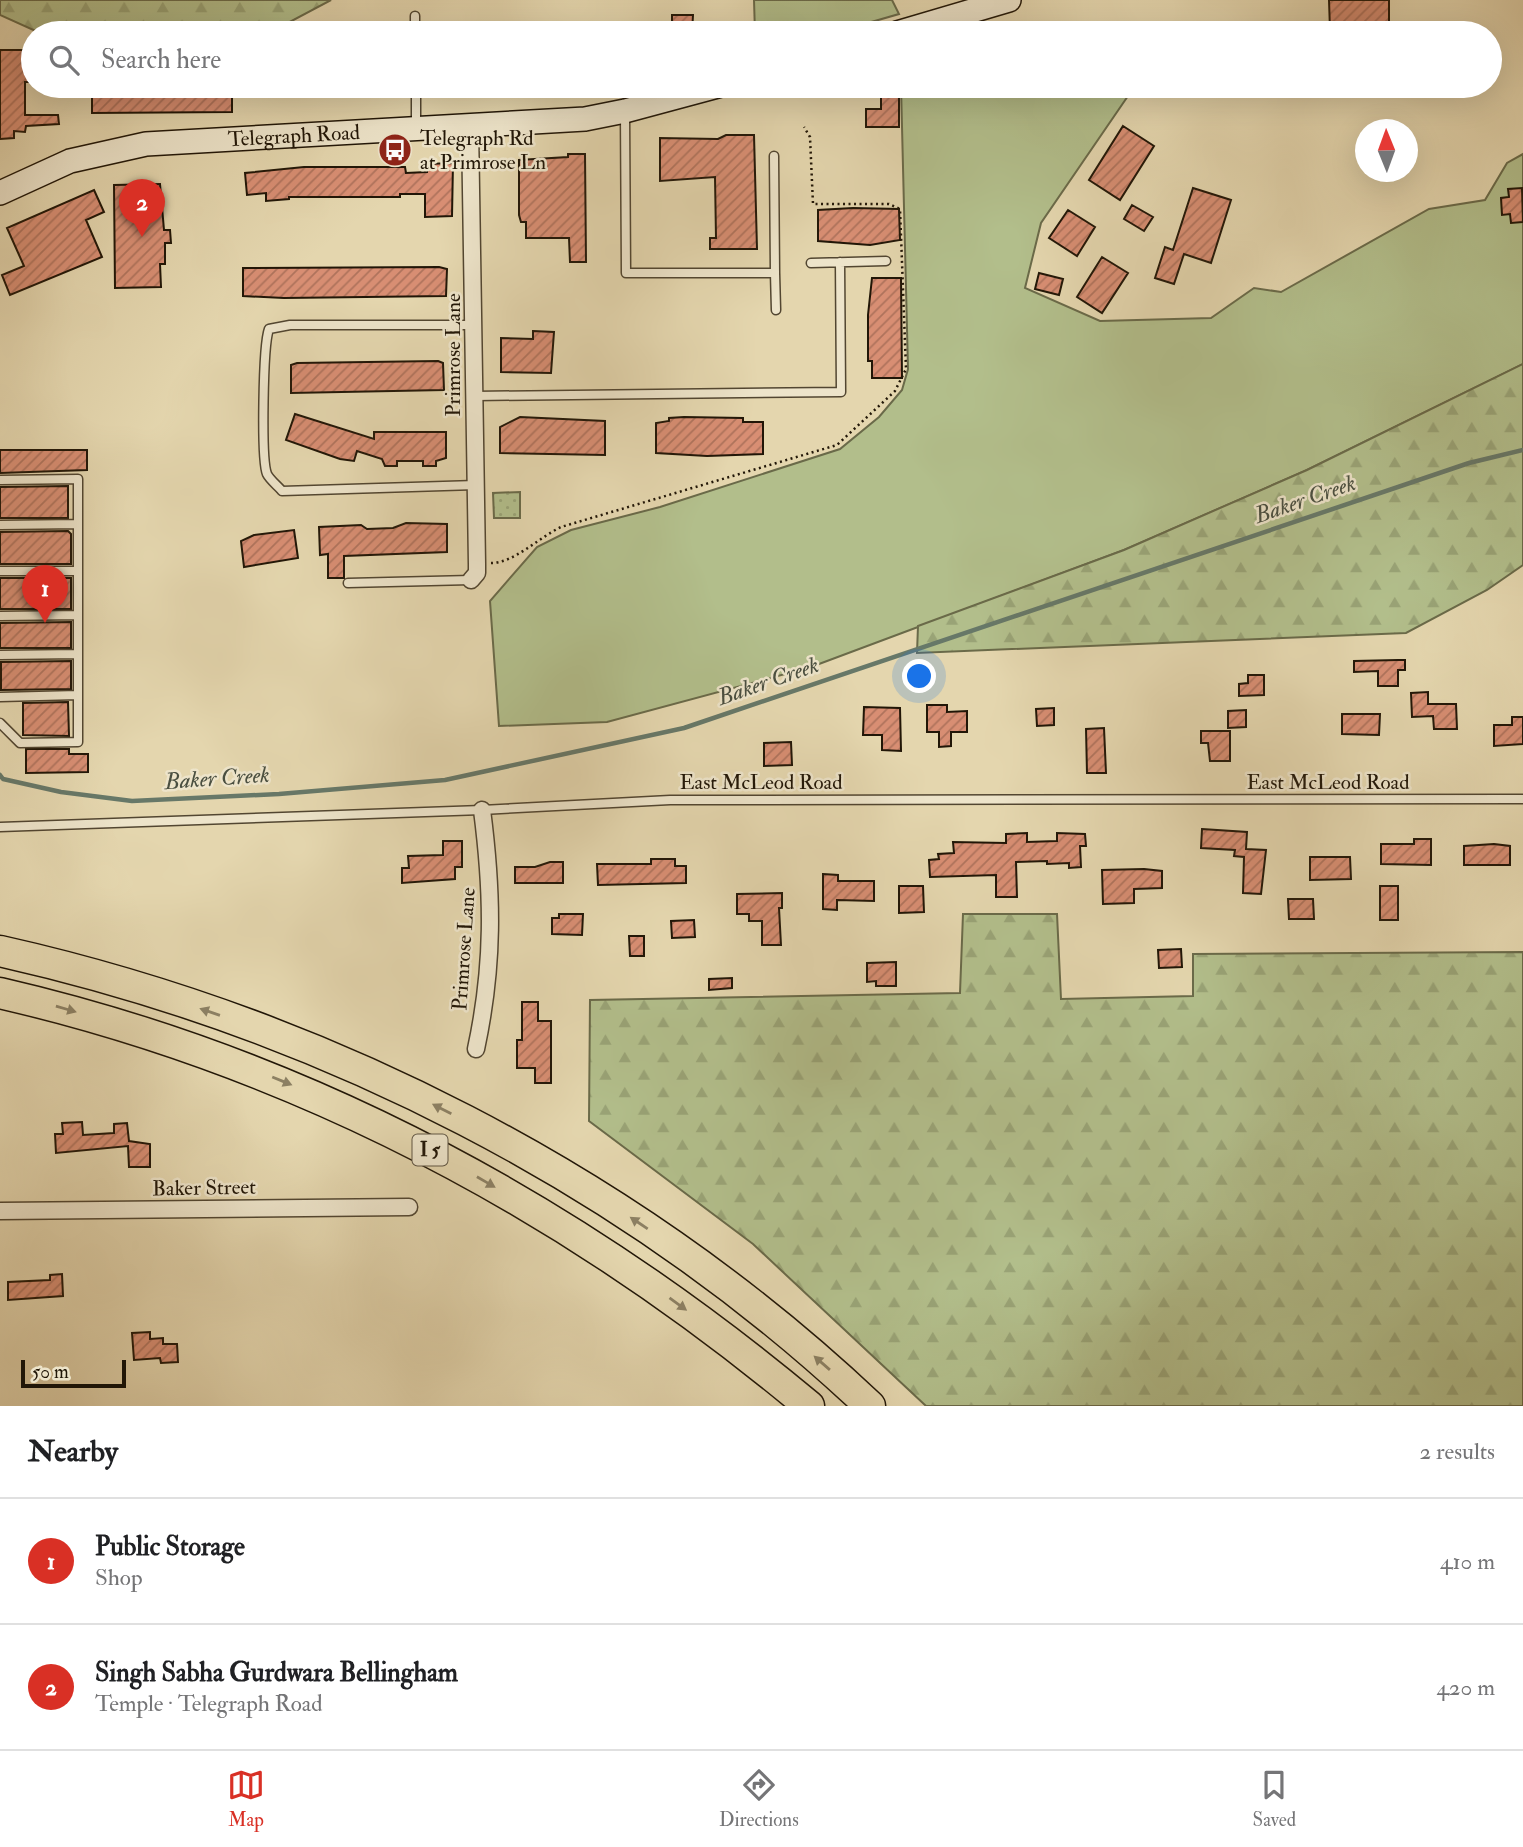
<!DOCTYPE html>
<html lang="en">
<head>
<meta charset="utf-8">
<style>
  :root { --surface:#fff; --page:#f2f2f2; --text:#202124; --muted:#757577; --line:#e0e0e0; --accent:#d93025 }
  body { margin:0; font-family:"IM FELL Double Pica",serif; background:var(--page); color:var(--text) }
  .compass { position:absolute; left:1355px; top:119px; width:63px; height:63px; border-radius:50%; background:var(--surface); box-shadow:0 7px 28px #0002; rotate:359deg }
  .scale { position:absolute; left:21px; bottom:18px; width:105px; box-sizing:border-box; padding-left:7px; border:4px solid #211607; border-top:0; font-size:19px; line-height:24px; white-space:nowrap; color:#211607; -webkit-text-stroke:5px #ede4ca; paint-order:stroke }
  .you { position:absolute; left:920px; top:677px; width:24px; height:24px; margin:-18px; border:5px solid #fff; border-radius:50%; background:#1a73e8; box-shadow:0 0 0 10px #1a73e833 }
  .badge { display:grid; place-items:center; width:46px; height:46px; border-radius:50%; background:var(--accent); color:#fff; font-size:23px; font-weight:700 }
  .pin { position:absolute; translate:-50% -58px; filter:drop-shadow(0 2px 4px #0008) }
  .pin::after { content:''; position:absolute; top:37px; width:24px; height:21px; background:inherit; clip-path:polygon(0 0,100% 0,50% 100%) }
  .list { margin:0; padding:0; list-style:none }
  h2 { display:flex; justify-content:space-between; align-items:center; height:91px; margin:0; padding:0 28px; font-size:30px }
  h2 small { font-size:23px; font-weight:400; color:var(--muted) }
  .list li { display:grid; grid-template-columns:46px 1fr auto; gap:21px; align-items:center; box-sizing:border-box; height:126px; padding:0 28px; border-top:2px solid var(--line) }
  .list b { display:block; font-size:26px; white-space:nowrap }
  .list p { margin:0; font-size:23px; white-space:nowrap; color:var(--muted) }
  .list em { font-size:23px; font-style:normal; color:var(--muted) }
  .icon { flex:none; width:38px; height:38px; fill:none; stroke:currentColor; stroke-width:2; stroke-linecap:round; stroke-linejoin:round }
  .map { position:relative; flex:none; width:1523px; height:1406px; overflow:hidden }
  .search { position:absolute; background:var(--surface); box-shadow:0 7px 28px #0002; left:21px; right:21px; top:21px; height:77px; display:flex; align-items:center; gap:18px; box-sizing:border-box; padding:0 24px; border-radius:38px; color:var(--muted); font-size:26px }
  .sheet { height:343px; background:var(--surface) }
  nav { display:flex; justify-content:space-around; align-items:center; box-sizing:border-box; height:98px; border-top:2px solid var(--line); background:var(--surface); font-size:19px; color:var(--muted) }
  nav a { display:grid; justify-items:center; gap:4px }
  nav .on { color:var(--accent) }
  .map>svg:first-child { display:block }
  .grass { fill:#b2be8b; stroke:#6a6a49; stroke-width:2 }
  .forest { fill:url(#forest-firs); stroke:#6a6a49; stroke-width:2 }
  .park { fill:url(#park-dots); stroke:#6a6a49; stroke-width:2 }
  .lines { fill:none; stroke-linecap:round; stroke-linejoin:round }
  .stream { stroke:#677868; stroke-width:4.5 }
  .building { fill:url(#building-hatch); stroke:#211607; stroke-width:2 }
  .lane-casing { stroke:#524631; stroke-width:11 }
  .street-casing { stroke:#524631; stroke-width:19 }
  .secondary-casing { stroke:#211607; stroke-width:26 }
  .highway-casing { stroke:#211607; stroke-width:33 }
  .path { stroke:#211607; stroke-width:2.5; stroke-dasharray:2 3.5; stroke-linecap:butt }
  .lane { stroke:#ede4ca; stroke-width:8 }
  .street { stroke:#ede4ca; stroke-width:16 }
  .secondary { stroke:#ede4ca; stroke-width:23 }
  .highway { stroke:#e4d6ae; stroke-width:30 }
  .oneway { fill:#8c8063 }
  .labels { text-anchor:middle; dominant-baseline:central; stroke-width:5; stroke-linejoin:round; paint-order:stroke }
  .shield { fill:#ede4ca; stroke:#5e5442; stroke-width:2 }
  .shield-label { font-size:19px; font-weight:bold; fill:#211607 }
  .street-label { font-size:21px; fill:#211607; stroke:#ede4ca }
  .poi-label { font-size:21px; fill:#211607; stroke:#ede4ca; text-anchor:start }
  .water-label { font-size:23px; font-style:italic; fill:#4a4f40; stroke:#ede4ca }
</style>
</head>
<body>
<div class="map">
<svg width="1523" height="1406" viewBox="0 0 1523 1406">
  <defs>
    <pattern id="forest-firs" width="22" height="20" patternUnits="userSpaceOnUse" patternTransform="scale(1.75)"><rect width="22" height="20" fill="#b2be8b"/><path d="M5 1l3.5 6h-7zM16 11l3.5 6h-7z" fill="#99a376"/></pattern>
    <pattern id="park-dots" width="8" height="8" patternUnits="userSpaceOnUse" patternTransform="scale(1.75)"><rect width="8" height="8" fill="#b2be8b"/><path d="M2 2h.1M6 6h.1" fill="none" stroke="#99a376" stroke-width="1.8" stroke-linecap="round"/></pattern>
    <pattern id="building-hatch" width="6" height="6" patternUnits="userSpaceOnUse" patternTransform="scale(1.75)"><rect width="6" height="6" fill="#d88e73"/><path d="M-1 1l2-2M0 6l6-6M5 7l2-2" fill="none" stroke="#af735c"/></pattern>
  </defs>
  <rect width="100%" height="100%" fill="#e4d6ae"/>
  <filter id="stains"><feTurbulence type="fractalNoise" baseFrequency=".00286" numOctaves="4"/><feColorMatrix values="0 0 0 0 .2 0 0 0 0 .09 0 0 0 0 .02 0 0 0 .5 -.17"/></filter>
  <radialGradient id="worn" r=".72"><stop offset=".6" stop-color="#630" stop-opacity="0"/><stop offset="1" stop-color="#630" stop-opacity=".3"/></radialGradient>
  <path class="grass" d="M754,0H892L899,14L833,33H755Z
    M901,86H1121L1130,93L1041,223L1025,288L1100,321L1211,318L1254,288L1281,292L1429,209L1485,200L1507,163L1523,154V364L1307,470L1124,550L811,667L607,722L499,726L490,601L537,547L571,530L660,507L840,449L879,417L902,390L908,369Z"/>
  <path class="forest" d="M0,0H331L269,33H40L0,15Z
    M1523,364V565L1487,590L1406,633L917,653L918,626L1124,550L1307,470Z
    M963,914H1057L1061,999L1193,996V954L1523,952V1406H926L753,1244L589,1121L590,1000L960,993Z"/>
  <path class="park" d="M520,492V518H494L493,493Z"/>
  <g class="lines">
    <path class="stream" d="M0,775L3,779L61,792L132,801L279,794L445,780L684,728L1469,463L1523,450"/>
  </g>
  <path class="building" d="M1329,0H1389V28L1330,30Z
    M672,15H693L692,33H672Z
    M0,50H25V64H31L33,82H25V115H58L59,124L26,126L25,132L14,131V138L0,139Z
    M92,93H232V112L92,113Z
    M881,94H899V127H866V109H881Z
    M1123,126L1154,146L1120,200L1089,180Z
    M726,135H754L757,249H710V238H716L715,177L660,181V138L718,139Z
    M568,154H585L586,262H570L569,238H526V222H521L519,215V160L568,157Z
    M453,163L452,216L425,217V194H400V197H289V199L266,201V193L247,195L245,173L304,167H405L406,173L427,172V164Z
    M160,184L164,230H170L171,243H165V264H160L161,287L115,288L114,185Z
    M1193,188L1231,200L1211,263L1184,254L1174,284L1155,278L1165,247L1173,250Z
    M1522,188L1523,222L1511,223L1510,214L1502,215L1501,198L1509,197L1508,189Z
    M94,190L104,212L86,220L102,257L10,295L2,275L24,266L7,228Z
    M1132,205L1153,217L1144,231L1124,219Z
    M853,208L899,209L900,240L870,245L818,241V210Z
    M1068,210L1095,227L1077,256L1049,238Z
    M1102,257L1128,273L1102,313L1077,297Z
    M439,267L447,269L446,296L284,298L243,296V268Z
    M1039,273L1063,279L1059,295L1035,289Z
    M872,278H901L902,378H872V361H868V315Z
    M533,331L554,332L551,373L501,372V338L533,339Z
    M438,361L443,363L444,390L291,393V365L297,363Z
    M295,414L374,439V432H446V458L436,461V466H423V461H397V466H385L382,459L357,451L354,461L340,459L286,440Z
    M520,417L605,421V455L500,453V427Z
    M684,417L743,418V422H763V454L707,456L656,453V423L669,421V418Z
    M0,450H87V470L0,473Z
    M68,486V518H0V487Z
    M406,523L447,524V552L344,556V578H328V554L320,555L319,527L361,525L367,529L393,528Z
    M294,530L298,558L244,567L241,541L254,535Z
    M68,531L71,534V564H0V532Z
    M0,578H71V609H0Z
    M71,622V648H0V623Z
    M1398,660H1405V670H1398V686H1378V671L1354,672V661Z
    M71,661V689L1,690V662Z
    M1248,675H1264V695L1239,696V684L1248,683Z
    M1428,692V704H1456L1457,729H1434L1433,716L1412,717L1411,693Z
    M68,702L69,736L23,735V703Z
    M927,705H947V712L967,711V732H951V746L939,747V732H927Z
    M864,707L900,708L901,751L882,750V735H863Z
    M1054,708V725L1037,726L1036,709Z
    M1246,710V727L1228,728V711Z
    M1342,714H1380L1379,735L1342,734Z
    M1512,717H1523V744L1494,746V725H1512Z
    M1104,728L1106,773H1087L1086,729Z
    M1201,731H1230V761H1210L1208,743H1201Z
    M791,742L792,765L764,766V743Z
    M26,749H69V754H88V772L26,773Z
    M1202,829L1247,832L1246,849L1266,850L1261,894L1243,893L1244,857L1234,856L1235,850L1201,848Z
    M1027,833V842L1057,841V833L1085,834L1086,846H1080L1081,867L1069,868V863L1047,864V861L1016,862L1017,897H996V875L930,877L929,860L939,859L938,854L954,853L953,842L1006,843V834Z
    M1414,839H1431V865L1381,864V844H1414Z
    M443,841H462V867H455V879L402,883V868H409L408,856L443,855Z
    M1494,844L1510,846V865H1464V846Z
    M1310,857H1350L1351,879L1310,880Z
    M651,859H675V866H686V883L598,885L597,864H651Z
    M550,862H563V883H515V867H535Z
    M1144,869L1162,871V888L1134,889V903L1103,904L1102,870Z
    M823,874L838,875V881H874V901L837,900V910L823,909Z
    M899,886H923L924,912L899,913Z
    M1380,886H1398V920H1380Z
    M782,893V908H779L781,945H762V921H749V914H737V894Z
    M1288,899H1313L1314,919H1289Z
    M559,914H583L582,935L552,934V918H559Z
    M694,920L695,937L672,938L671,921Z
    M629,936H644V956H630Z
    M1181,949L1182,967L1159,968L1158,950Z
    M896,962V986H876V981L867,982V963Z
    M732,978V988L709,990V979Z
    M522,1002H538V1021H551V1083H535V1068H517V1040H522Z
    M82,1122L83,1135L114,1133V1124L127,1123L129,1141L150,1144V1167H129L128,1146L56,1153L55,1134H63L62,1123Z
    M62,1274L63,1296L8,1300V1282L50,1280V1275Z
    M150,1332V1339L163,1338V1344H177L178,1362L161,1363L160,1358L134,1360L132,1333Z"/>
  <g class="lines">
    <defs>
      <path id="lane" d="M415,16V33
        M625,114L626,273H775L774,156
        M416,127V86
        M811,263L886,261
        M775,273L776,310
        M474,325H290L269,329C263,345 261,459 267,474C270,480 278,486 282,491L476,485
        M475,396L841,392L840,262
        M0,480L78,479V742L20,743L0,723
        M0,525L78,524
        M0,571H78
        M348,583L471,580
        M0,616L78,615
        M0,655L78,654
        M0,697L78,695
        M0,827L482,810L670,800L1523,799"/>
      <path id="street" d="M470,127L477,564V573L471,580
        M476,1049C494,965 493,895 482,810
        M0,1211L409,1207"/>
      <g id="secondary">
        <path d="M897,33L1009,0"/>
        <path id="s1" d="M0,193L70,161L146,144L585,119L625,111L718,86"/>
      </g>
      <path id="highway" d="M0,951C321,1023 630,1179 870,1406
        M0,993C303,1063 571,1207 809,1406"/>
    </defs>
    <use href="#lane" class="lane-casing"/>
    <use href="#street" class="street-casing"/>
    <use href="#secondary" class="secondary-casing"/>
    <use href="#highway" class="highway-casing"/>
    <path class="path" d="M491,563C514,563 538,538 561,527L837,445L895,391L906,369L900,209L889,204H813L810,137L804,127"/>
    <use href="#lane" class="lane"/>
    <use href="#street" class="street"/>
    <use href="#secondary" class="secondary"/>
    <use href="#highway" class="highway"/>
  </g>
  <defs><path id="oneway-solid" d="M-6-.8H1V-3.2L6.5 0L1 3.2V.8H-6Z" transform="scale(1.75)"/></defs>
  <g class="oneway">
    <use href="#oneway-solid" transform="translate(66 1009) rotate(16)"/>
    <use href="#oneway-solid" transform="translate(210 1012) rotate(-161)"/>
    <use href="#oneway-solid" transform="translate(282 1081) rotate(22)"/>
    <use href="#oneway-solid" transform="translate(442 1109) rotate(-153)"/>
    <use href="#oneway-solid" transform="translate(486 1182) rotate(30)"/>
    <use href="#oneway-solid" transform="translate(639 1223) rotate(-146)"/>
    <use href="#oneway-solid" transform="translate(678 1304) rotate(36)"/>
    <use href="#oneway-solid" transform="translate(822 1363) rotate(-139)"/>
  </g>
  <defs>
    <symbol id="bus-disc" viewBox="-11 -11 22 22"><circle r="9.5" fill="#8f2418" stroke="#ede4ca"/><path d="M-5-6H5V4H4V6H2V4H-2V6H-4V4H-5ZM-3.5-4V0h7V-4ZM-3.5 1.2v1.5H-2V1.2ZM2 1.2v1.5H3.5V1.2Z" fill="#fff"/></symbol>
  </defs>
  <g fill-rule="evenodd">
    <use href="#bus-disc" x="376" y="131" width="38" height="38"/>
  </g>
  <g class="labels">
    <rect class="shield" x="412.5" y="1134.5" width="35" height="31" rx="5"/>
    <g class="shield-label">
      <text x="430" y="1150">I 5</text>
    </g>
    <g class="street-label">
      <text stroke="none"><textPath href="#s1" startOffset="303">Telegraph Road</textPath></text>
      <text transform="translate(453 355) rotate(-90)">Primrose Lane</text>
      <text x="761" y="782">East McLeod Road</text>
      <text x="1328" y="782">East McLeod Road</text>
      <text transform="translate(464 949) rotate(-86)">Primrose Lane</text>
      <text transform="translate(204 1188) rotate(-1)">Baker Street</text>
    </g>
    <g class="poi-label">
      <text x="420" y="138">Telegraph Rd<tspan x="420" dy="24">at Primrose Ln</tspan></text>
    </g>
    <g class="water-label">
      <text transform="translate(1305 499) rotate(-19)">Baker Creek</text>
      <text transform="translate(768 681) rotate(-19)">Baker Creek</text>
      <text transform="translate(217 778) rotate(-4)">Baker Creek</text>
    </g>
  </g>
  <rect width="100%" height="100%" filter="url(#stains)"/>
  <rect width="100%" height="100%" fill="url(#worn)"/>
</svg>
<svg class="compass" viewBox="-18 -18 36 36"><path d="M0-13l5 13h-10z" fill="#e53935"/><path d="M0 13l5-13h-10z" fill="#757577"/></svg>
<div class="scale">50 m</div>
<div class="you"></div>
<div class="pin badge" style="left:45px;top:623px">1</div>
<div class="pin badge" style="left:142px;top:237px">2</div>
<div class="search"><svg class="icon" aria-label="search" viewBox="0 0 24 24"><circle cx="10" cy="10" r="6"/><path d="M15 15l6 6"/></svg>Search here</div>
</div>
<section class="sheet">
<h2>Nearby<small>2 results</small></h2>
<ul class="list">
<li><span class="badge">1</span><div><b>Public Storage</b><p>Shop</p></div><em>410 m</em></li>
<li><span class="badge">2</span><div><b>Singh Sabha Gurdwara Bellingham</b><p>Temple · Telegraph Road</p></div><em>420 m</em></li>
</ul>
</section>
<nav>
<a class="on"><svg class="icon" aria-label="map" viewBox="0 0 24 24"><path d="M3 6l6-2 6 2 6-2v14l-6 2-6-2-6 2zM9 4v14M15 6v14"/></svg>Map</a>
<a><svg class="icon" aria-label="directions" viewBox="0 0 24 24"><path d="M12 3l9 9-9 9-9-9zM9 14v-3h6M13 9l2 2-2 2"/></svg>Directions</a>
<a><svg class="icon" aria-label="saved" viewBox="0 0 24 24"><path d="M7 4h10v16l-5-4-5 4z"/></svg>Saved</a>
</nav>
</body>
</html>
